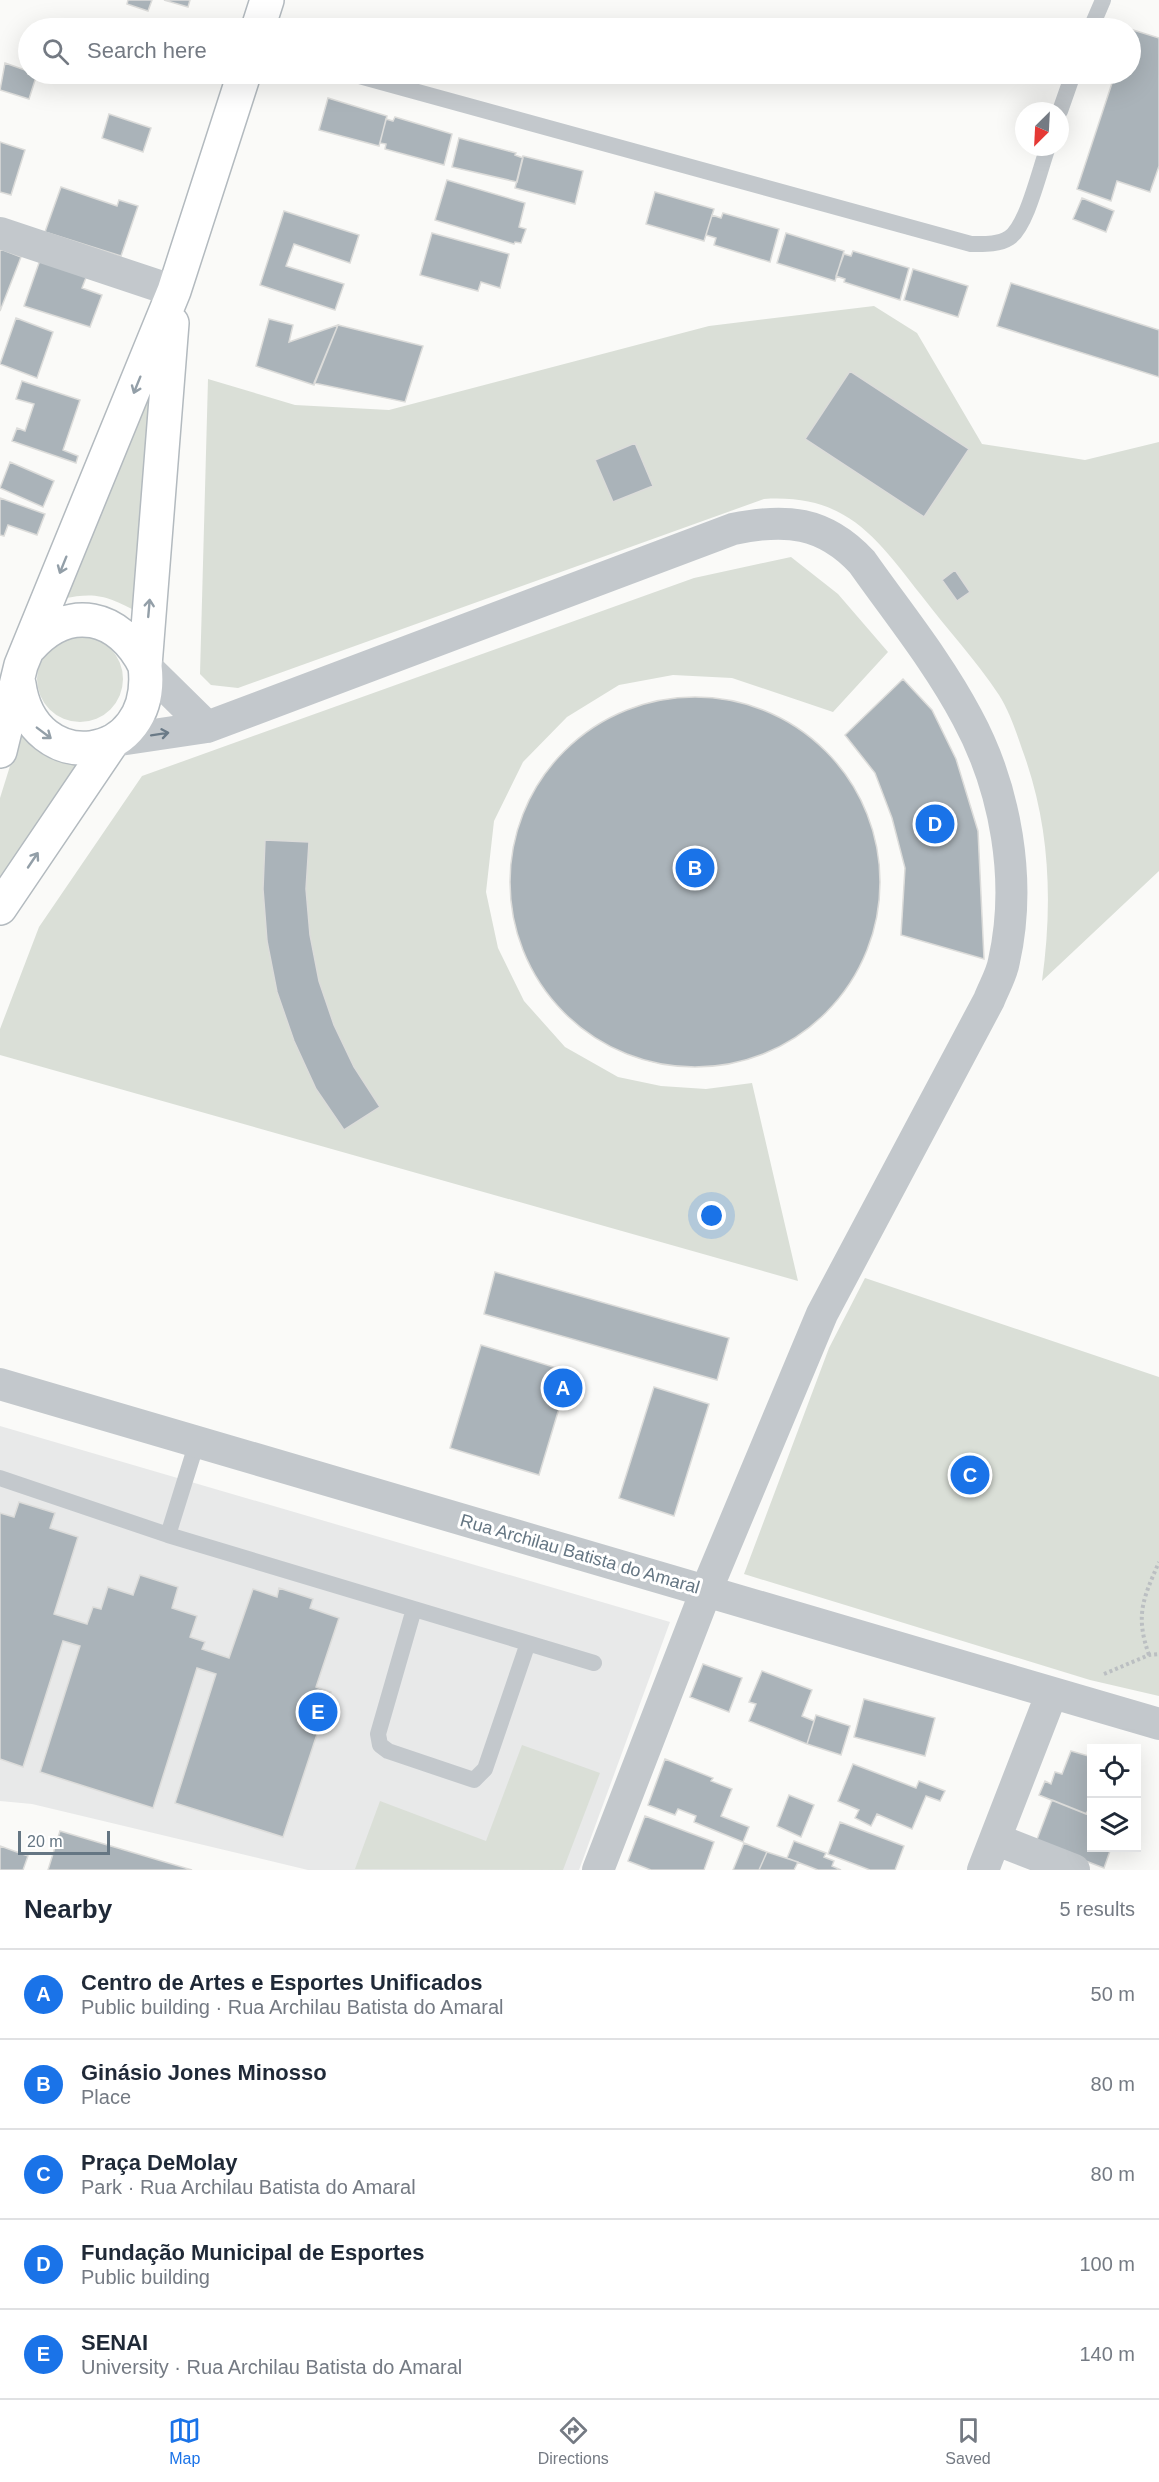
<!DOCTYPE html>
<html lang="en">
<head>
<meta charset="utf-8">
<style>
  :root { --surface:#fff; --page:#f6f6f7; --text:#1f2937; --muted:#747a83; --line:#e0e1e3; --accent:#1a73e8 }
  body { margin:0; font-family:Arial,sans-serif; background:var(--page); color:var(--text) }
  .controls { position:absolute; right:18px; bottom:18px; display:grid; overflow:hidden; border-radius:0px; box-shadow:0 6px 24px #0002 }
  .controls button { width:54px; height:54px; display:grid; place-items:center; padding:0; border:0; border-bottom:2px solid var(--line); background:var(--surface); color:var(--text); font:30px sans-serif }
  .compass { position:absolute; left:1015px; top:102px; width:54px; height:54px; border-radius:50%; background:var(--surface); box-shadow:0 6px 24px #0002; rotate:204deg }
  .scale { position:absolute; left:18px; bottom:15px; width:92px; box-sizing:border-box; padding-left:6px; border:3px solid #657683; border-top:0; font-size:16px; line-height:21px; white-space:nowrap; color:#657683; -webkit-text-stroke:4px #fff; paint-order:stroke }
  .you { position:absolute; left:712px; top:1216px; width:21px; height:21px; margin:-15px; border:4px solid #fff; border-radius:50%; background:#1a73e8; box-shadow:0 0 0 9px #1a73e833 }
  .badge { display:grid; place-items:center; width:39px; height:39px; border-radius:50%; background:var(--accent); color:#fff; font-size:20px; font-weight:700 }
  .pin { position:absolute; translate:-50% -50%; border:3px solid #fff; box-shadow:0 2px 6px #0006 }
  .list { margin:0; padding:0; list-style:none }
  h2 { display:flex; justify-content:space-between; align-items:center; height:78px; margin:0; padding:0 24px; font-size:26px }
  h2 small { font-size:20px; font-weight:400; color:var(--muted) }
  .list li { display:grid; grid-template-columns:39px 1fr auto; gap:18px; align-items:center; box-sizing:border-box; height:90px; padding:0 24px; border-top:2px solid var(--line) }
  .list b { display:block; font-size:22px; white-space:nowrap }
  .list p { margin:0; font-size:20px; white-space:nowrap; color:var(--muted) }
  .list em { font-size:20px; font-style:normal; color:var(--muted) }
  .icon { flex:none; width:33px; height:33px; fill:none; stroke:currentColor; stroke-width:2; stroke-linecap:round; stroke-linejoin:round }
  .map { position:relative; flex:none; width:1159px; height:1870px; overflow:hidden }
  .search { position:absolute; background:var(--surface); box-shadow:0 6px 24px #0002; left:18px; right:18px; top:18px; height:66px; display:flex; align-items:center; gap:15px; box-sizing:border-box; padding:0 21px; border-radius:33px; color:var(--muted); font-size:22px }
  .sheet { height:528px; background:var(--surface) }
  nav { display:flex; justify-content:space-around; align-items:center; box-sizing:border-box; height:84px; border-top:2px solid var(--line); background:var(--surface); font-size:16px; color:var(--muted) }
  nav a { display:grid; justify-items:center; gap:3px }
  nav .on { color:var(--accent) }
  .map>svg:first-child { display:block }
  .built { fill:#e8e9e9 }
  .green { fill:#dadfd7 }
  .building { fill:#aab3b9; stroke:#dcdcda; stroke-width:1.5 }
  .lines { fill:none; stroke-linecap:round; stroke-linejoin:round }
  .secondary-casing { stroke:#b3babf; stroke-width:36 }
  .path { stroke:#bbbfc2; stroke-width:4; stroke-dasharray:3 3; stroke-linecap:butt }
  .lane { stroke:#c3c8cc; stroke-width:16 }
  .street { stroke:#c3c8cc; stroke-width:32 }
  .secondary { stroke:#fff; stroke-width:33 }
  .oneway { stroke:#939fa8 }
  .oneway2 { stroke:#6a7a87 }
  .labels { text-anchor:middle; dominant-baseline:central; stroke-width:6; stroke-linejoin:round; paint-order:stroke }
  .street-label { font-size:18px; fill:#657683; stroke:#fff }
</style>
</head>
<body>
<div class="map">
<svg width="1159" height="1870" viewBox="0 0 1159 1870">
  <rect width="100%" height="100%" fill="#fafaf8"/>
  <path class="built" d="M0,1426L670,1622L579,1870H308L32,1804L0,1801Z"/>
  <path class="green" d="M874,306L917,333L982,444L1085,460L1159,442V871L1042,981C1053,902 1050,824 1022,749C1016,731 1009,711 999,695C976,660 946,628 921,595C875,536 846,494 764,499L238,688L211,685L200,674L208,379L295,405L389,410L709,326Z
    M154,359L140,613C108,597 98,591 62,599Z
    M791,557L838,594L888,652L833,712L732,678L673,675L619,685L567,717L523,762L494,821L486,892L498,948L524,1001L565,1047L618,1077L661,1086L706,1089L752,1083L798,1281L0,1055V1029L39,927L142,776L694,578Z
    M37 679a43 43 0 1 1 86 0a43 43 0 1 1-86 0Z
    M20,734L59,760L84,766L0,891V798Z
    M865,1278L1159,1377V1696L1090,1680L744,1574L829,1348Z
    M522,1745L600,1773L563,1870L355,1869L380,1801L486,1841Z"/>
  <path class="building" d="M128,0H152L148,11L127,4Z
    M164,0H190L188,7Z
    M1130,29L1159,38V166L1150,192L1117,181L1111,201L1077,189L1115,74H1130Z
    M5,63L28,71V74H37L29,99L0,90Z
    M328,98L387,116L379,146L319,130Z
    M109,114L151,128L143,152L102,138Z
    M395,117L452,134L444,165L385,149L386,144L380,143L386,119L393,121Z
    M459,138L516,153L515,155L523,158L517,182L452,167Z
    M0,142L25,150L11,195L0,192Z
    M523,156L583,171L575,204L515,188Z
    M447,180L525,203L519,227L526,229L521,243L515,242L514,244L435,220Z
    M61,187L117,206L119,200L138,206L121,256L45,232Z
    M655,192L714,209L704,241L646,224Z
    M1082,198L1114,211L1106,232L1073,219Z
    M284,211L359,235L350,263L294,244L286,266L344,284L335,310L260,285Z
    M723,213L779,229L770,262L714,245L716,238L706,235L712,215L721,218Z
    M432,233L509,254L500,288L481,282L478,291L420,275Z
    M786,233L844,251L835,281L777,263Z
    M0,249L21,257L0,311Z
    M853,251L909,268L900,300L844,282L845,279L836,276L844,254L851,256Z
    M40,260L87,275L82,288L102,295L90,327L24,306Z
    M913,269L968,286L958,317L904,300Z
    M1011,283L1159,330V377L997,326Z
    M16,318L53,332L37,378L0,364Z
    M269,319L293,325L289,342L338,325L314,385L256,366Z
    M338,325L423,346L405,402L314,383Z
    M850,371L969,449L924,517L805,439Z
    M22,381L80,400L63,450L78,456L76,463L12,441L17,428L25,431L34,404L16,399Z
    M635,443L653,486L613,502L595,460Z
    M10,462L54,481L43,507L0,488Z
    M0,498L45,514L37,535L8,525L4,536L0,535Z
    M955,570L970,592L957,601L942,580Z
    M903,679L932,710L956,759L978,831L984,959L901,935L905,868L892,818L875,773L845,735Z
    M510 882a185 185 0 1 1 370 0a185 185 0 1 1-370 0Z
    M265,840L309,842L306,889L310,935L319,981L334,1025L354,1067L380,1107L344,1130L316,1089L294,1041L277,992L267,941L263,889Z
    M495,1272L729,1338L717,1380L484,1314Z
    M481,1345L570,1372L539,1475L450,1448Z
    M654,1387L709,1404L674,1516L619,1498Z
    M19,1502L55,1513L50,1528L78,1537L54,1614L87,1624L93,1607L101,1609L108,1587L133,1595L140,1575L178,1587L172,1608L197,1616L190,1637L205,1642L202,1649L229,1658L253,1589L277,1597L279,1588L313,1599L310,1608L339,1618L316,1687L331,1692L283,1837L175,1803L216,1674L197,1668L153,1808L40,1772L80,1646L63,1641L23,1767L0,1759V1513L14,1517Z
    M703,1664L742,1678L729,1712L690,1697Z
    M762,1671L812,1690L802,1716L814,1721L807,1744L749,1721L756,1704L749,1702Z
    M864,1699L935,1718L925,1756L854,1737Z
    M816,1715L850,1726L841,1755L807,1744Z
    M1071,1751L1092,1757V1802L1086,1814L1039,1795L1045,1781L1051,1784L1055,1772L1062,1774Z
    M665,1759L713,1778L711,1781L732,1789L721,1816L749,1827L743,1842L694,1822L696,1816L678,1809L675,1815L648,1805Z
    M853,1764L916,1788L919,1781L945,1791L940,1801L926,1796L912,1829L877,1814L871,1826L855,1818L859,1810L838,1801Z
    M789,1795L814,1805L801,1837L777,1826Z
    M1052,1800L1092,1816V1848H1111L1104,1868L1036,1842Z
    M645,1816L714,1842L704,1870H651L628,1861Z
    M840,1822L904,1846L895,1870H870L828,1854Z
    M60,1831L192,1870H48Z
    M794,1841L826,1853L824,1857L834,1861L832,1866L841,1870H818L787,1858Z
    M744,1843L767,1852L759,1870H733Z
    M0,1846L28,1856L23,1870H0Z
    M767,1852L798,1862L794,1870H759Z"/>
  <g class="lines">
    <defs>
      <path id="secondary" d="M258,28L267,0
        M30,647C69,603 120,615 145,666
        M19,684C32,779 157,765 145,666L172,323
        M0,751L21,665L174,291L244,74
        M0,908L113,741"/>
    </defs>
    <use href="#secondary" class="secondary-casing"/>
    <path class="path" d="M1149,1655C1135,1615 1143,1599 1159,1562
      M1104,1674L1149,1655L1159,1654"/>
    <path class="lane" d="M1091,28L1103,0
      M352,74L971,244C983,244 998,245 1009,238C1027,227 1040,168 1048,147
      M1060,111L1073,74
      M0,1478L168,1535L594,1663
      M168,1535L197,1442
      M414,1609L378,1734L380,1745L388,1751L474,1780L485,1769L528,1643"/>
    <path class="street" d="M0,233L174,291
      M145,666L207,727
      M113,741L207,727L733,529C785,518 824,521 862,562C898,613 938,662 967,717C1006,789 1022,881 1004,961C1002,974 994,987 989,1000L822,1314L706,1591L598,1870
      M0,1384L1159,1724
      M995,1839L1074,1870
      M983,1870L1051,1695"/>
    <use href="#secondary" class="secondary"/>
  </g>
  <defs><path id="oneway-shaft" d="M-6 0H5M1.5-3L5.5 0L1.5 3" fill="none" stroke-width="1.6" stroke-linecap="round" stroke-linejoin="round" transform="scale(1.5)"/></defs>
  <g class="oneway">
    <use href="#oneway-shaft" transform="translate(137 385) rotate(112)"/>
    <use href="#oneway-shaft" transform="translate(63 565) rotate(112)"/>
    <use href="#oneway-shaft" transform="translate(149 608) rotate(-85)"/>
    <use href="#oneway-shaft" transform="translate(44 733) rotate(37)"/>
    <use href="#oneway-shaft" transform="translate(33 860) rotate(-56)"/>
  </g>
  <use class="oneway2" href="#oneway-shaft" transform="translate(160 734) rotate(-9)"/>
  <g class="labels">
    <g class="street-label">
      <text transform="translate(580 1554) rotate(16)">Rua Archilau Batista do Amaral</text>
    </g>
  </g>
</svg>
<div class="controls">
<button><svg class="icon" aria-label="locate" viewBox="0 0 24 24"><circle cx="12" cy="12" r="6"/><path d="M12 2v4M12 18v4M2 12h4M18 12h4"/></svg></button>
<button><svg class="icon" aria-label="layers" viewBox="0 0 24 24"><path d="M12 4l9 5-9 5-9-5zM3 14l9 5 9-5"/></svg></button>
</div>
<svg class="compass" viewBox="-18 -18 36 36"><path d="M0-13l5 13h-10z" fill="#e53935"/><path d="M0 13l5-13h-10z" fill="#747a83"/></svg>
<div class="scale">20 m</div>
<div class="you"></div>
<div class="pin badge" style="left:563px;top:1388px">A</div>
<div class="pin badge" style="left:695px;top:868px">B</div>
<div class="pin badge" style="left:970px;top:1475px">C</div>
<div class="pin badge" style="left:935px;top:824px">D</div>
<div class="pin badge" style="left:318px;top:1712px">E</div>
<div class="search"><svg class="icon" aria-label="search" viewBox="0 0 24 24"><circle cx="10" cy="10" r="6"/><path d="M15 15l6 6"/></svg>Search here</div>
</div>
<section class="sheet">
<h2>Nearby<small>5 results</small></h2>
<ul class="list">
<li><span class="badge">A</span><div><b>Centro de Artes e Esportes Unificados</b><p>Public building · Rua Archilau Batista do Amaral</p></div><em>50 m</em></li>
<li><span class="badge">B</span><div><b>Ginásio Jones Minosso</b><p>Place</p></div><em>80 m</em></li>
<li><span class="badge">C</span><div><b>Praça DeMolay</b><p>Park · Rua Archilau Batista do Amaral</p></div><em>80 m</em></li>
<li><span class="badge">D</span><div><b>Fundação Municipal de Esportes</b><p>Public building</p></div><em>100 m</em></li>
<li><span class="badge">E</span><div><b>SENAI</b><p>University · Rua Archilau Batista do Amaral</p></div><em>140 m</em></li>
</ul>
</section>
<nav>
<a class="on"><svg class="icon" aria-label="map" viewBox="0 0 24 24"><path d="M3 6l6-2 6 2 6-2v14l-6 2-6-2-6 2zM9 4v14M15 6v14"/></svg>Map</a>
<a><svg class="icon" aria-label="directions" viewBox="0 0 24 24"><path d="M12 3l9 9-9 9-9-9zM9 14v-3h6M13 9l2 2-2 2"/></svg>Directions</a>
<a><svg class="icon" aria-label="saved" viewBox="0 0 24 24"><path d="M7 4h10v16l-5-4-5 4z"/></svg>Saved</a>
</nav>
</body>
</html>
